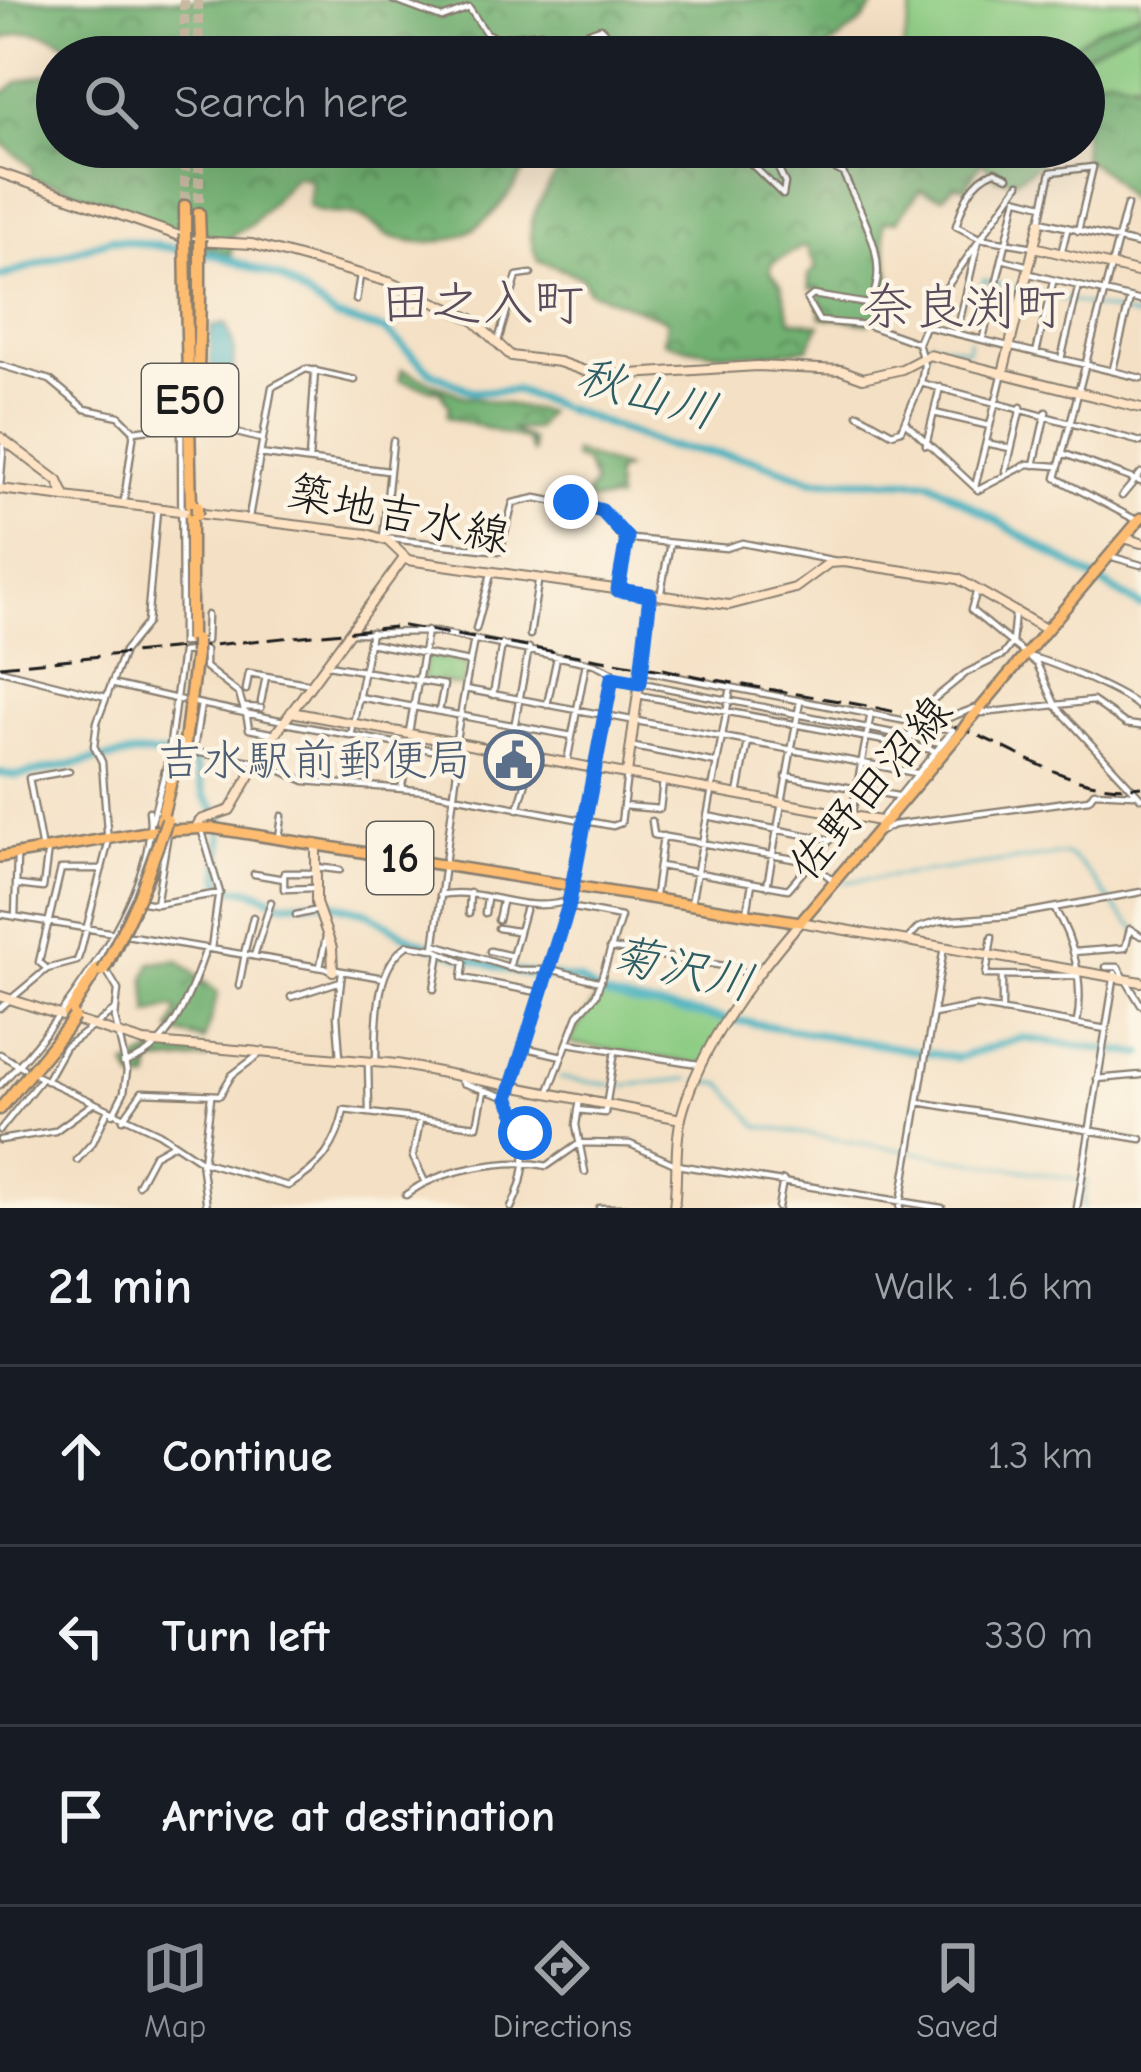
<!DOCTYPE html>
<html lang="en">
<head>
<meta charset="utf-8">
<style>
  :root { --surface:#171b24; --page:#20242c; --text:#f1f3f6; --muted:#9ea1a6; --line:#363941; --accent:#8c9099 }
  body { margin:0; font-family:"Comic Neue","Klee One",sans-serif; background:var(--page); color:var(--text) }
  .stop { position:absolute; width:36px; height:36px; margin:-27px; border:9px solid #1a73e8; border-radius:50%; background:#fff }
  .stop.end { background:#1a73e8; border-color:#fff; box-shadow:0 3px 12px #0008 }
  .list { margin:0; padding:0; list-style:none }
  h2 { display:flex; justify-content:space-between; align-items:center; height:156px; margin:0; padding:0 48px; font-size:51px }
  h2 small { font-size:39px; font-weight:400; color:var(--muted) }
  .list li { display:grid; grid-template-columns:78px 1fr auto; gap:36px; align-items:center; box-sizing:border-box; height:180px; padding:0 48px; border-top:3px solid var(--line) }
  .list b { display:block; font-size:45px; white-space:nowrap }
  .list em { font-size:39px; font-style:normal; color:var(--muted) }
  .icon { flex:none; width:66px; height:66px; fill:none; stroke:currentColor; stroke-width:2; stroke-linecap:round; stroke-linejoin:round }
  .map { position:relative; flex:none; width:1141px; height:1208px; overflow:hidden }
  .search { position:absolute; background:var(--surface); box-shadow:0 12px 48px #0002; left:36px; right:36px; top:36px; height:132px; display:flex; align-items:center; gap:30px; box-sizing:border-box; padding:0 42px; border-radius:66px; color:var(--muted); font-size:45px }
  .sheet { height:696px; background:var(--surface) }
  nav { display:flex; justify-content:space-around; align-items:center; box-sizing:border-box; height:168px; border-top:3px solid var(--line); background:var(--surface); font-size:33px; color:var(--muted) }
  nav a { display:grid; justify-items:center; gap:6px }
  nav .on { color:var(--accent) }
  .map>svg:first-child { display:block }
  .grass { fill:#8ccc83; stroke:#547450; stroke-width:3 }
  .forest { fill:url(#forest-crowns); stroke:#466646; stroke-width:3 }
  .park { fill:url(#park-tufts); stroke:#547450; stroke-width:3 }
  .water { fill:#41afbe; stroke:#2e666d; stroke-width:3 }
  .lines { fill:none; stroke-linecap:round; stroke-linejoin:round }
  .stream { stroke:#41afbe; stroke-width:3 }
  .river { stroke:#41afbe; stroke-width:8 }
  .highway-tunnel { stroke:#c9b9a2; stroke-width:10; stroke-dasharray:10 5; stroke-linecap:butt }
  .street-casing { stroke:#887e70; stroke-width:9 }
  .secondary-casing { stroke:#887e70; stroke-width:12 }
  .primary-casing { stroke:#887e70; stroke-width:14 }
  .highway-casing { stroke:#887e70; stroke-width:15 }
  .street { stroke:#fff; stroke-width:4.5 }
  .secondary { stroke:#fee4c5; stroke-width:8 }
  .primary { stroke:#fdbc6f; stroke-width:9 }
  .highway { stroke:#fdbc6f; stroke-width:10 }
  .rail { stroke:#1c1c1c; stroke-width:3; stroke-dasharray:18 9; stroke-linecap:butt }
  .primary-bridge-casing { stroke:#887e70; stroke-width:14; stroke-linecap:butt }
  .highway-bridge-casing { stroke:#887e70; stroke-width:15; stroke-linecap:butt }
  .primary-bridge { stroke:#fdbc6f; stroke-width:9 }
  .highway-bridge { stroke:#fdbc6f; stroke-width:10 }
  .route { stroke:#1a73e8; stroke-width:15 }
  .labels { text-anchor:middle; dominant-baseline:central; stroke-width:9; stroke-linejoin:round; paint-order:stroke }
  .shield { fill:#fcf5e5; stroke:#5f5d58; stroke-width:3 }
  .shield-label { font-size:42px; font-weight:bold; fill:#1c1c1c }
  .street-label { font-size:45px; fill:#1c1c1c; stroke:#fcf5e5 }
  .service-label { font-size:45px; fill:#4e5e75; stroke:#fcf5e5; text-anchor:end }
  .water-label { font-size:48px; font-style:italic; fill:#2d5e65; stroke:#fcf5e5 }
  .quarter-label { font-size:51px; fill:#5b4c5d; stroke:#fcf5e5 }
</style>
</head>
<body>
<div class="map">
<svg width="1141" height="1208" viewBox="0 0 1141 1208">
  <defs>
    <pattern id="forest-crowns" width="20" height="18" patternUnits="userSpaceOnUse" patternTransform="scale(3)"><rect width="20" height="18" fill="#71b071"/><path d="M2 6a3 3 0 1 1 6 0M12 15a3 3 0 1 1 6 0" fill="none" stroke="#5c8e5c"/></pattern>
    <pattern id="park-tufts" width="24" height="20" patternUnits="userSpaceOnUse" patternTransform="scale(3)"><rect width="24" height="20" fill="#8ccc83"/><path d="M3 7l-1-3M5 7V3M7 7l1-3M15 17l-1-3M17 17v-4M19 17l1-3" fill="none" stroke="#78af71"/></pattern>
  </defs>
  <rect width="100%" height="100%" fill="#fcf5e5"/>
  <filter id="ink" filterUnits="userSpaceOnUse"><feTurbulence type="fractalNoise" baseFrequency=".00833" numOctaves="2"/><feDisplacementMap in="SourceGraphic" scale="24" xChannelSelector="R" yChannelSelector="G"/><feConvolveMatrix kernelMatrix="1 2 1 2 8 2 1 2 1" color-interpolation-filters="sRGB"/></filter>
  <filter id="wash" filterUnits="userSpaceOnUse"><feTurbulence type="fractalNoise" baseFrequency=".004" numOctaves="4" result="noise"/><feDisplacementMap in="SourceGraphic" scale="48" xChannelSelector="R" yChannelSelector="G"/><feGaussianBlur stdDeviation="2.7" result="paint"/><feColorMatrix in="noise" values="0 0 0 0 0 0 0 0 0 0 0 0 0 0 0 0 0 1.4 0 .05"/><feComposite in="paint" operator="in"/></filter>
  <g filter="url(#wash)">
    <rect width="100%" height="100%" fill="#f4e0c4"/>
    <path class="grass" d="M914,0H1141V79L1084,89V57H901Z
      M599,994L612,998L728,1021L704,1065L568,1043Z"/>
    <path class="forest" d="M0,0H877L864,20L817,57H82C59,34 30,24 0,41Z
      M1141,12V24L1079,57H1058L1095,30Z
      M57,71V147H538C504,206 473,259 393,237C380,233 373,222 361,217C343,209 325,219 308,205L311,180L296,176L251,225L232,235L231,257L58,184L30,179L32,168L0,141V97L17,82Z
      M1110,76L1141,85V213L1106,173L1083,158L1084,80Z
      M557,147H1062L1042,152L1041,163L1015,180L997,178L982,161L965,188L955,185L942,197L920,190L897,221H884C881,253 900,280 887,315L874,316L868,323L821,317L819,288L810,289L808,275L816,268L806,245L772,263L770,271L781,284L791,320L820,325L808,348C765,357 705,356 664,341L667,320L589,291L581,277L538,260C518,219 544,200 560,165Z
      M402,369L463,396L547,412L536,429H510L532,440L533,454L526,440L447,417L449,406L440,392L399,380Z
      M574,452L625,469L615,474L617,500L588,501L586,494L594,484L586,463L574,459Z
      M178,960L218,993L204,1041L170,1031L178,1011L171,1007L149,1014L145,978L151,963Z
      M159,1049L207,1051V1059L152,1063L149,1080L135,1081L126,1066Z"/>
    <path class="park" d="M426,655L466,663L464,686L422,680Z"/>
    <path class="water" d="M226,324L234,348L233,371H211V327Z"/>
    <g class="lines">
      <path class="stream" d="M1029,291L1141,318
        M977,307L984,280L1019,289
        M928,351L930,341L967,350L969,340
        M845,882L1065,854C1091,865 1111,913 1141,932
        M560,1078L618,1086L689,1079
        M698,1081L723,1084L758,1126L1087,1181L1083,1208"/>
      <path class="river" d="M0,277L111,239L213,254L281,278L336,317L386,331L431,372L473,392L515,390L665,446L752,459L813,480L929,481L1141,606
        M104,759C134,753 165,749 194,765L205,797L222,819L220,879L231,889L251,890L282,903L322,901L366,912L410,938L463,957L515,972L579,980L599,994L628,1002L957,1058L1021,1038L1141,1054
        M0,773L16,776L99,759"/>
    </g>
  </g>
  <g filter="url(#ink)">
    <g class="lines">
      <path class="highway-tunnel" d="M184,0L185,57
        M198,0L199,57
        M185,147V206
        M199,147V213"/>
      <defs>
        <path id="street" d="M393,0L442,18L469,8L486,33L496,38L541,33L563,41L601,28L612,41L615,57
          M734,147L783,195L785,183L768,147
          M794,147L843,173C859,210 895,266 868,304L813,295L807,300L819,321L867,325L918,343
          M1008,177L995,171C971,180 963,203 956,226L979,238L1034,247
          M1019,199L1043,205
          M1127,205L1056,478L1138,521
          M1040,221L1141,245
          M1040,222L1051,172L1093,167L1078,231
          M1061,254L1067,230
          M1002,259L1029,266
          M1030,274L1141,301
          M356,300L360,276
          M925,326L1141,378
          M957,332L979,238
          M983,338L1017,198
          M498,341L517,276L531,274
          M1036,353L1053,282
          M1061,359L1078,289
          M0,365L50,380L85,409L119,416L134,431L181,425
          M1113,369L1130,299
          M921,383L1141,442
          M934,413L990,426
          M858,414L892,433L901,430L921,383L924,365L918,343L934,305L1019,184
          M186,422H181L182,643L206,641L207,615
          M905,422L978,490L1028,464L1056,466
          M201,424L261,439
          M393,441L383,538L500,551L513,503L536,498L602,511L622,538L726,548L742,543L836,561
          M986,443L1010,448
          M926,445L940,387
          M1062,453L1141,482
          M260,454L388,471
          M309,460L315,370
          M1034,465L1046,412
          M1006,471L1021,407
          M0,487L4,439
          M975,487L1002,376
          M1122,496L1141,473
          M124,501L134,431
          M249,517L272,387L306,369L355,380
          M1109,556L1141,565
          M618,590L627,538
          M977,590L971,610L1037,664L1056,706L1141,798
          M650,595L641,670L953,730L879,821
          M660,597L670,543
          M476,629L491,574
          M348,633L436,632L595,664L611,672L612,678
          M530,635L538,582
          M369,643L469,662
          M1031,657C1054,663 1127,694 1140,708
          M328,665L444,685L439,711
          M0,670L106,697
          M642,683L942,743
          M111,684L181,700
          M465,689L916,773
          M246,690L249,673L311,684
          M493,695L502,644
          M638,695L933,750
          M359,697L572,736
          M261,702L266,676
          M196,703L284,721
          M547,705L557,657
          M245,707L261,708
          M918,712L946,719L975,708
          M246,713L249,729L275,734
          M982,713L1093,701L1126,724L1141,726
          M285,723L459,755L434,949
          M409,732L427,631
          M351,736L371,632
          M456,739L474,639
          M908,745L918,712L966,673L1003,655L1012,643L1015,612
          M634,747L717,763
          M169,750L193,755L201,704
          M194,752L258,762
          M259,761L305,781L427,791L613,826L621,823L627,774
          M567,762L586,663
          M507,765L529,648
          M786,776L897,796
          M401,788L412,747
          M738,794L748,742
          M623,806L660,809L663,781
          M518,809L533,758
          M852,813L871,713
          M707,816L831,840
          M152,821L168,759L182,652L205,650V667L239,694L245,713
          M652,821L654,835L811,862L834,881
          M874,835L893,825L1089,799L1094,792L1134,794
          M279,838L282,816
          M42,850L29,778L69,771
          M660,866L788,889L851,816
          M316,867L340,870
          M314,873H284V889L316,888
          M254,874L284,879
          M18,885L43,888L48,849
          M767,886L800,702
          M440,895C483,886 521,915 568,901
          M655,895L663,836
          M137,901L156,904L220,893L201,828
          M156,904L168,833
          M691,904L731,687
          M1054,908C1075,941 1084,985 1077,1023
          M469,913L470,893
          M485,913L487,899
          M747,913L752,883
          M0,914L384,978
          M296,915L318,910
          M15,917L17,857
          M498,920L502,902
          M498,928L516,931
          M992,937L986,975L1077,976
          M906,941L918,928L940,921L1008,916L1141,892
          M435,944L518,970H554L601,982
          M610,948L737,968L753,979
          M211,949L218,897
          M490,951L512,956
          M1073,952L1125,948L1130,929L1141,936
          M244,954L253,917
          M254,956L271,902
          M111,965L163,850
          M45,967L39,962L61,869H102
          M320,967L326,937
          M1106,967H1118L1141,1005
          M105,968L118,990L115,1018L127,1071L124,1092L113,1114
          M509,968L525,910
          M239,986L245,954
          M434,989L440,953
          M291,997L341,981
          M0,1008L47,969L77,961L81,950L108,844L102,762L94,746L97,722L124,651L147,623L157,510
          M1002,1011V977
          M934,1014L976,1006L1106,1029
          M568,1043L698,1064
          M527,1048L562,1056
          M0,1054L23,1068
          M340,1058L337,1016L342,972
          M376,1060C377,1024 374,966 408,945L434,949L464,963L462,978L543,993
          M368,1061L369,1110
          M123,1063C171,1053 192,989 206,949
          M457,1074L463,1083L508,1098C528,1136 531,1168 511,1208
          M37,1076L159,1133L201,1161L288,1186C320,1168 337,1146 344,1110L477,1126L484,1091
          M1097,1079L1141,1075
          M46,1081L65,1047L115,1010
          M0,1085C55,1028 160,892 149,811
          M549,1091L578,1015L596,995L621,917L569,907
          M508,1098L569,907L585,821
          M580,1099L576,1125L585,1172
          M918,1102L1141,1139
          M578,1110L605,1113L615,1051
          M123,1119L142,1092L220,1095L232,1075L261,1053
          M420,1120L413,1157L424,1180
          M0,1130L41,1079
          M0,1140L55,1131L94,1103
          M77,1160L93,1142L108,1110
          M201,1161L207,1208
          M203,1162L211,1097
          M138,1185L154,1155L174,1144
          M406,1195C436,1170 509,1157 547,1166L580,1143L630,1144L677,1165L942,1208
          M599,1208H607
          M610,1208H627
          M778,1208L783,1180
          M900,1208L944,947
          M1077,1208L1115,973"/>
        <path id="secondary" d="M0,173L194,241L252,244L389,282L472,319L511,356L559,362L599,376L757,366L841,370L863,378L902,369L929,355L1141,408
          M1034,247L1141,273
          M1003,373L1040,222
          M0,437L58,481L64,494
          M0,489L367,534L388,541L408,560L729,605L795,588L829,563L844,562L958,579L1047,630
          M1124,538L1141,543
          M291,712L885,822
          M627,774L641,670
          M585,821L612,678L640,683
          M196,828L200,820L230,810L270,741L404,558
          M316,844V903L332,948L333,971
          M800,922L1141,982
          M0,996L144,1042L397,1064L681,1119
          M674,1208C678,1177 674,1144 682,1114C701,1044 754,976 800,922"/>
        <path id="primary" d="M966,725L1141,518
          M0,857L152,831L211,828L800,922L961,732"/>
        <path id="highway" d="M185,206V234
          M199,213L200,239
          M186,294L191,506
          M197,413L200,296
          M191,641V515
          M184,750L196,653
          M161,821L175,765
          M68,1015L98,968
          M0,1109L66,1029"/>
      </defs>
      <use href="#street" class="street-casing"/>
      <use href="#secondary" class="secondary-casing"/>
      <use href="#primary" class="primary-casing"/>
      <use href="#highway" class="highway-casing"/>
      <use href="#street" class="street"/>
      <use href="#secondary" class="secondary"/>
      <use href="#primary" class="primary"/>
      <use href="#highway" class="highway"/>
      <path class="rail" d="M0,666L404,626L679,673
        M663,669C755,690 851,699 943,723C1012,742 1064,794 1141,786"/>
      <defs>
        <path id="primary-bridge" d="M961,732L966,725"/>
        <path id="highway-bridge" d="M185,234L186,294
          M200,296V239
          M197,506V515
          M196,653V640
          M181,767L184,750
          M103,971L139,897L167,820
          M66,1029L74,1017"/>
      </defs>
      <use href="#primary-bridge" class="primary-bridge-casing"/>
      <use href="#highway-bridge" class="highway-bridge-casing"/>
      <use href="#primary-bridge" class="primary-bridge"/>
      <use href="#highway-bridge" class="highway-bridge"/>
    </g>
  </g>
  <g class="lines" filter="url(#ink)">
    <path class="route" d="M525,1133L508,1098L568,908L612,678L640,683L650,595L618,590L627,538L602,511L571,502"/>
  </g>
  <defs>
    <symbol id="civic-ring" viewBox="-11 -11 22 22"><circle r="9.5" fill="#fcf5e5" stroke="#5c6f8a" stroke-width="1.5"/><path d="M-.6-6.5H3V-4.5H.6V-3L4-1V1h2V6H-6V1h2V-1L-.6-3ZM-1.2 2.5V6h2.4V2.5Z" fill="#5c6f8a"/></symbol>
  </defs>
  <g fill-rule="evenodd">
    <use href="#civic-ring" x="481" y="727" width="66" height="66"/>
  </g>
  <g class="labels">
    <g class="shield">
      <rect x="142" y="364" width="96" height="72" rx="9"/>
      <rect x="367" y="822" width="66" height="72" rx="9"/>
    </g>
    <g class="shield-label">
      <text x="190" y="400">E50</text>
      <text x="400" y="858">16</text>
    </g>
    <g class="street-label">
      <text transform="translate(399 514) rotate(12)">築地吉水線</text>
      <text transform="translate(870 788) rotate(-50)">佐野田沼線</text>
    </g>
    <g class="service-label">
      <text x="472" y="760">吉水駅前郵便局</text>
    </g>
    <g class="water-label">
      <text transform="translate(647 394) rotate(16)">秋山川</text>
      <text transform="translate(683 969) rotate(13)">菊沢川</text>
    </g>
    <g class="quarter-label">
      <text x="482" y="303">田之入町</text>
      <text x="964" y="307">奈良渕町</text>
    </g>
  </g>
</svg>
<div class="stop" style="left:525px;top:1133px"></div>
<div class="stop end" style="left:571px;top:502px"></div>
<div class="search"><svg class="icon" aria-label="search" viewBox="0 0 24 24"><circle cx="10" cy="10" r="6"/><path d="M15 15l6 6"/></svg>Search here</div>
</div>
<section class="sheet">
<h2>21 min<small>Walk · 1.6 km</small></h2>
<ul class="list">
<li><svg class="icon" aria-label="ahead" viewBox="0 0 24 24"><path d="M12 20V5M6 11l6-6 6 6"/></svg><div><b>Continue</b></div><em>1.3 km</em></li>
<li><svg class="icon" aria-label="left" viewBox="0 0 24 24"><path d="M17 20v-9H6M10 6l-5 5 5 5"/></svg><div><b>Turn left</b></div><em>330 m</em></li>
<li><svg class="icon" aria-label="arrive" viewBox="0 0 24 24"><path d="M6 21V4h12l-3 4 3 4H6"/></svg><div><b>Arrive at destination</b></div></li>
</ul>
</section>
<nav>
<a class="on"><svg class="icon" aria-label="map" viewBox="0 0 24 24"><path d="M3 6l6-2 6 2 6-2v14l-6 2-6-2-6 2zM9 4v14M15 6v14"/></svg>Map</a>
<a><svg class="icon" aria-label="directions" viewBox="0 0 24 24"><path d="M12 3l9 9-9 9-9-9zM9 14v-3h6M13 9l2 2-2 2"/></svg>Directions</a>
<a><svg class="icon" aria-label="saved" viewBox="0 0 24 24"><path d="M7 4h10v16l-5-4-5 4z"/></svg>Saved</a>
</nav>
</body>
</html>
